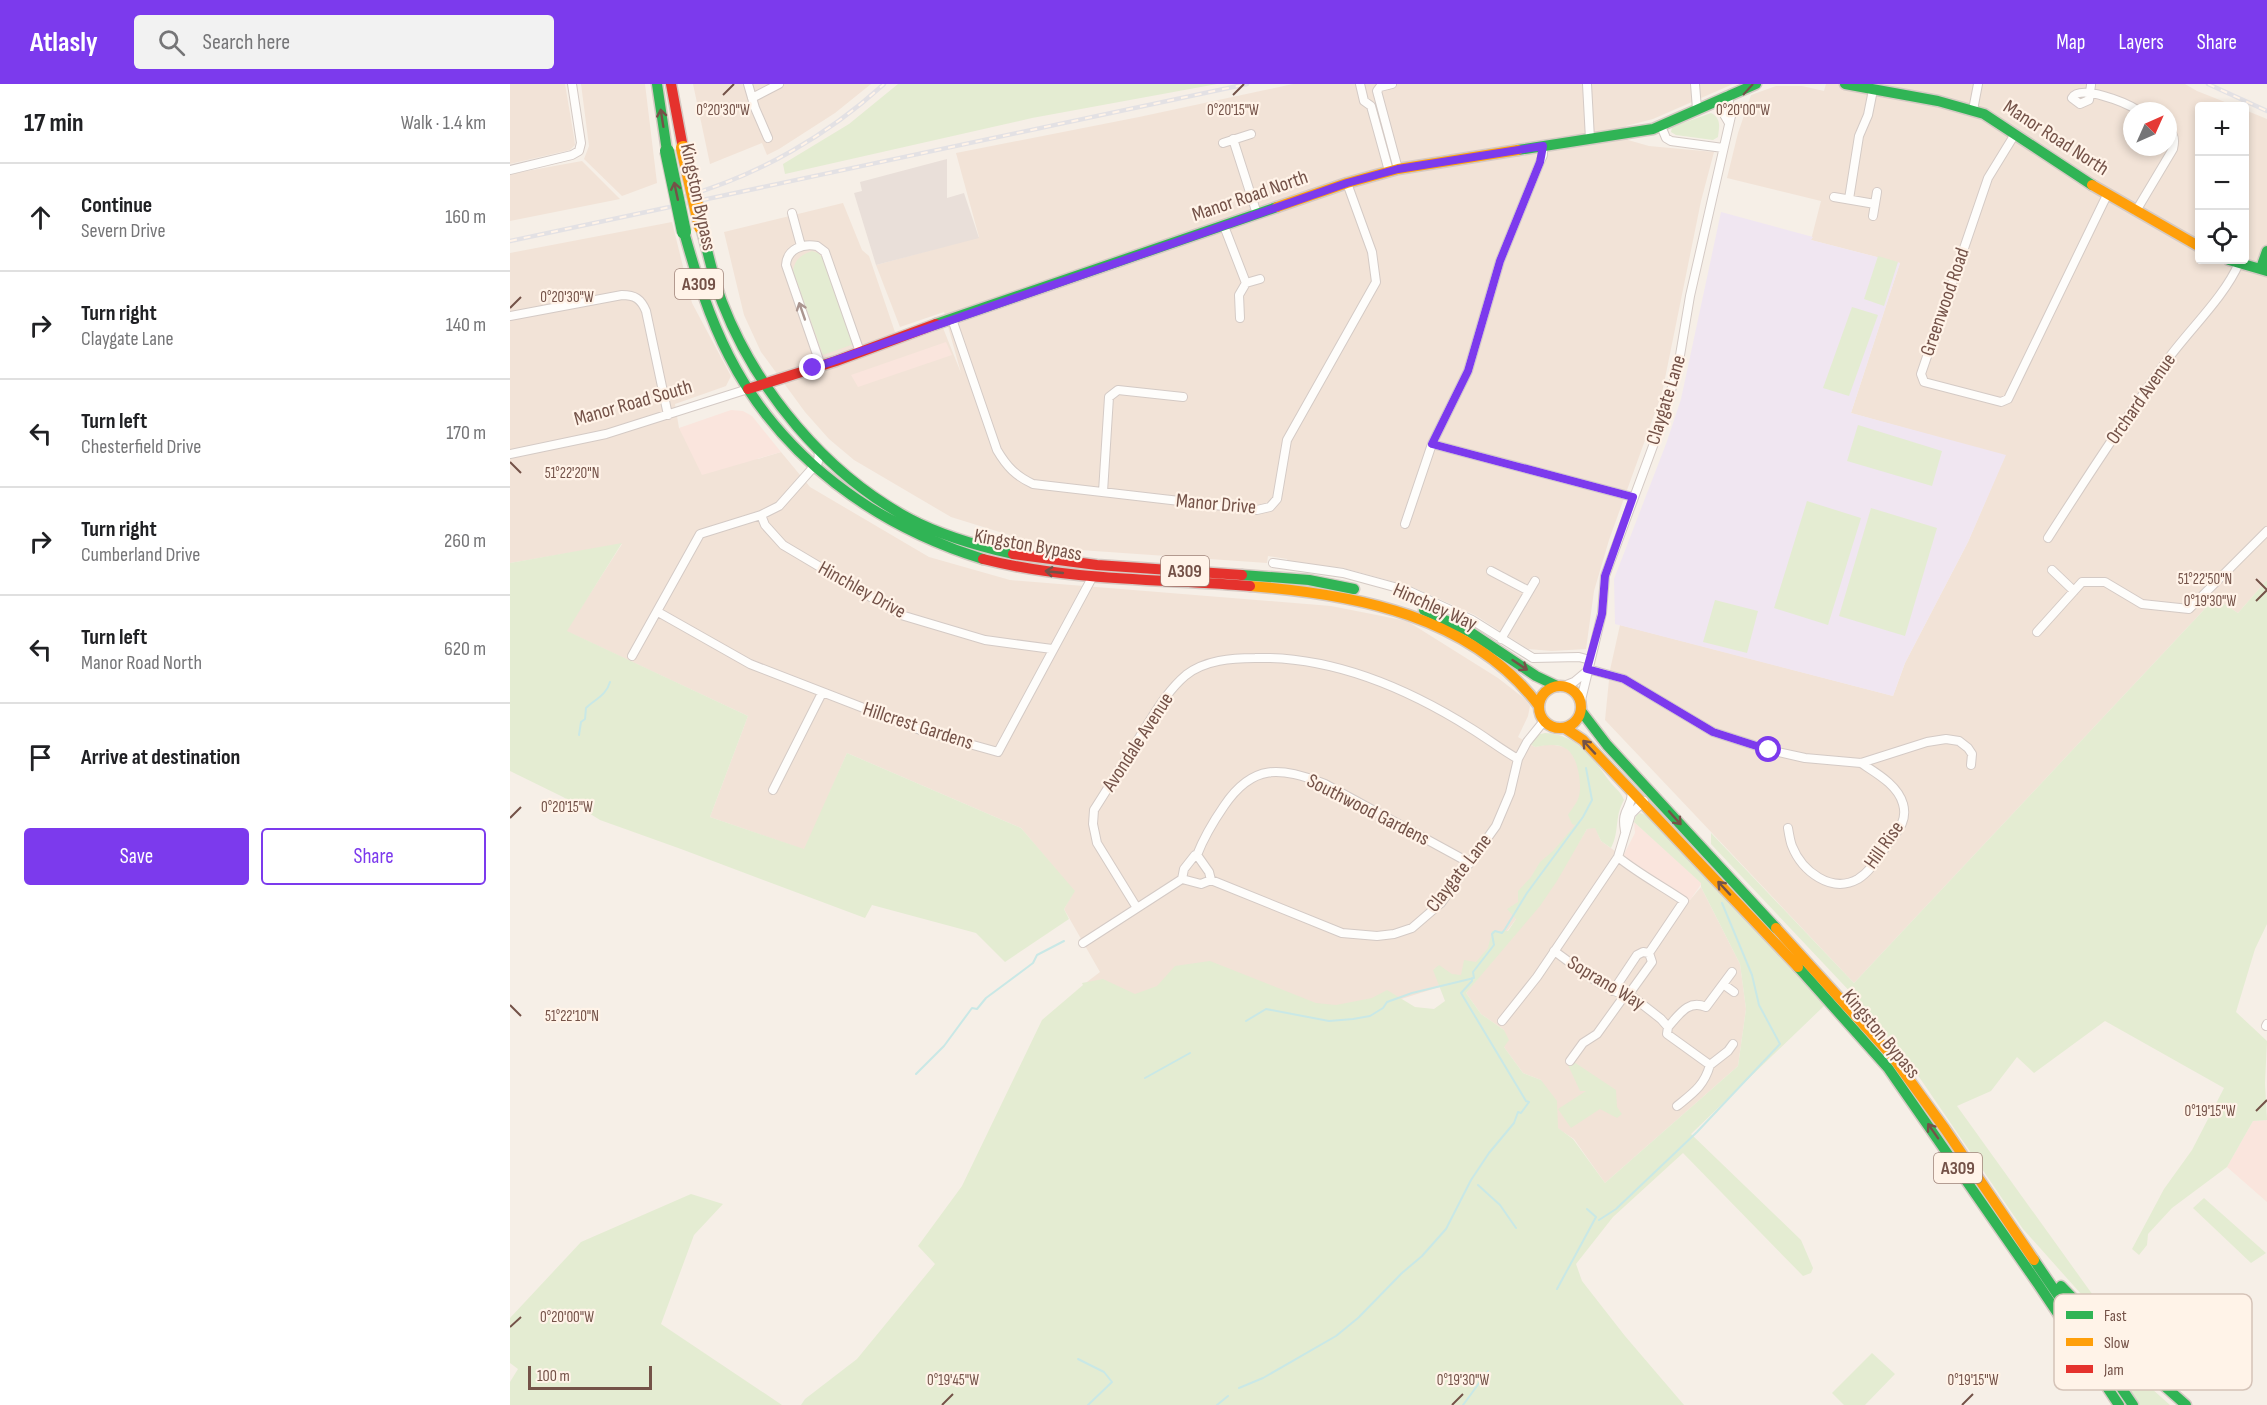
<!DOCTYPE html>
<html lang="en">
<head>
<meta charset="utf-8">
<style>
  :root { --surface:#fff; --page:#f2f2f2; --text:#202124; --muted:#757577; --line:#e0e0e0; --accent:#7c3aed }
  body { margin:0; font-family:"Sofia Sans Condensed",sans-serif; background:var(--page); color:var(--text) }
  .controls { position:absolute; right:18px; top:18px; display:grid; overflow:hidden; border-radius:6px; box-shadow:0 3px 9px #0003 }
  .controls button { width:54px; height:54px; display:grid; place-items:center; padding:0; border:0; border-bottom:2px solid var(--line); background:var(--surface); color:var(--text); font:30px sans-serif }
  .compass { position:absolute; left:1613px; top:18px; width:54px; height:54px; border-radius:50%; background:var(--surface); box-shadow:0 3px 9px #0003; rotate:45deg }
  .scale { position:absolute; left:18px; bottom:15px; width:124px; box-sizing:border-box; padding-left:6px; border:3px solid #745248; border-top:0; font-size:16px; line-height:21px; white-space:nowrap; color:#745248; -webkit-text-stroke:4px #fff3e8; paint-order:stroke }
  .stop { position:absolute; width:18px; height:18px; margin:-14px; border:4px solid #7c3aed; border-radius:50%; background:#fff }
  .stop.end { background:#7c3aed; border-color:#fff; box-shadow:0 2px 6px #0008 }
  .list { margin:0; padding:0; list-style:none }
  h2 { display:flex; justify-content:space-between; align-items:center; height:78px; margin:0; padding:0 24px; font-size:26px }
  h2 small { font-size:20px; font-weight:400; color:var(--muted) }
  .list li { display:grid; grid-template-columns:39px 1fr auto; gap:18px; align-items:center; box-sizing:border-box; height:108px; padding:0 24px; border-top:2px solid var(--line) }
  .list b { display:block; font-size:22px; white-space:nowrap }
  .list p { margin:0; font-size:20px; white-space:nowrap; color:var(--muted) }
  .list em { font-size:20px; font-style:normal; color:var(--muted) }
  .actions { display:flex; gap:12px; padding:18px 24px }
  .actions a { flex:1; padding:14px 0; border:2px solid var(--accent); border-radius:6px; text-align:center; font-size:21px; color:var(--accent) }
  .actions .main { background:var(--accent); color:#fff }
  .icon { flex:none; width:33px; height:33px; fill:none; stroke:currentColor; stroke-width:2; stroke-linecap:round; stroke-linejoin:round }
  .map { position:relative; flex:none; width:1757px; height:1321px; overflow:hidden }
  header { display:flex; align-items:center; gap:36px; box-sizing:border-box; height:84px; padding:0 30px; background:var(--accent); color:#fff }
  header strong { font-size:28px }
  nav { display:flex; gap:33px; margin-inline-start:auto; font-size:21px }
  .search { width:420px; height:54px; background:var(--page); display:flex; align-items:center; gap:15px; box-sizing:border-box; padding:0 21px; border-radius:6px; color:var(--muted); font-size:22px }
  main { display:flex }
  aside { flex:1; background:var(--surface) }
  .map>svg:first-child { display:block }
  .residential { fill:#f2e3d7; fill-rule:evenodd }
  .commercial { fill:#fae5dd }
  .industrial { fill:#e9dfd9 }
  .education { fill:#f0e6f1 }
  .green { fill:#e4ecd2 }
  .lines { fill:none; stroke-linecap:round; stroke-linejoin:round }
  .stream { stroke:#c9e8e6; stroke-width:2 }
  .street-casing { stroke:#d4cac5; stroke-width:10 }
  .fast-casing { stroke:#d5cac4; stroke-width:13 }
  .slow-casing { stroke:#d5cac4; stroke-width:13 }
  .jam-casing { stroke:#d5cac4; stroke-width:13 }
  .street { stroke:#fefdfb; stroke-width:8 }
  .fast { stroke:#30b455; stroke-width:10 }
  .slow { stroke:#ff9f0a; stroke-width:10 }
  .jam { stroke:#e5322d; stroke-width:10 }
  .rail-casing { stroke:#e3e1e4; stroke-width:4.5 }
  .rail { stroke:#fff3e8; stroke-width:2; stroke-dasharray:7; stroke-linecap:butt }
  .fast-bridge-casing { stroke:#d5cac4; stroke-width:16; stroke-linecap:butt }
  .slow-bridge-casing { stroke:#d5cac4; stroke-width:16; stroke-linecap:butt }
  .fast-bridge { stroke:#30b455; stroke-width:14 }
  .slow-bridge { stroke:#ff9f0a; stroke-width:14 }
  .oneway { stroke:#745248 }
  .oneway2 { stroke:#ab9690 }
  .route { stroke:#7c3aed; stroke-width:8 }
  .ticks { fill:none; stroke:#745248; stroke-width:2 }
  .labels { text-anchor:middle; dominant-baseline:central; stroke-width:4.5; stroke-linejoin:round; paint-order:stroke }
  .shield { fill:#fff3e8; stroke:#9e8278; stroke-width:1.5 }
  .shield-label { font-size:18px; font-weight:bold; fill:#745248 }
  .street-label { font-size:20px; fill:#745248; stroke:#fff3e8 }
  .key { fill:#fff3e8; stroke:#d5c3b8; stroke-width:1.5 }
  .key-label { font-size:16px; fill:#745248 }
  .ticks-label { font-size:15px; text-anchor:middle; fill:#745248; stroke:#fff3e8; stroke-width:4.5; stroke-linejoin:round; paint-order:stroke }
</style>
</head>
<body>
<header>
<strong>Atlasly</strong>
<div class="search"><svg class="icon" aria-label="search" viewBox="0 0 24 24"><circle cx="10" cy="10" r="6"/><path d="M15 15l6 6"/></svg>Search here</div>
<nav><a>Map</a><a>Layers</a><a>Share</a></nav>
</header>
<main>
<aside>
<h2>17 min<small>Walk · 1.4 km</small></h2>
<ul class="list">
<li><svg class="icon" aria-label="ahead" viewBox="0 0 24 24"><path d="M12 20V5M6 11l6-6 6 6"/></svg><div><b>Continue</b><p>Severn Drive</p></div><em>160 m</em></li>
<li><svg class="icon" aria-label="right" viewBox="0 0 24 24"><path d="M7 20v-9h11M14 6l5 5-5 5"/></svg><div><b>Turn right</b><p>Claygate Lane</p></div><em>140 m</em></li>
<li><svg class="icon" aria-label="left" viewBox="0 0 24 24"><path d="M17 20v-9H6M10 6l-5 5 5 5"/></svg><div><b>Turn left</b><p>Chesterfield Drive</p></div><em>170 m</em></li>
<li><svg class="icon" aria-label="right" viewBox="0 0 24 24"><path d="M7 20v-9h11M14 6l5 5-5 5"/></svg><div><b>Turn right</b><p>Cumberland Drive</p></div><em>260 m</em></li>
<li><svg class="icon" aria-label="left" viewBox="0 0 24 24"><path d="M17 20v-9H6M10 6l-5 5 5 5"/></svg><div><b>Turn left</b><p>Manor Road North</p></div><em>620 m</em></li>
<li><svg class="icon" aria-label="arrive" viewBox="0 0 24 24"><path d="M6 21V4h12l-3 4 3 4H6"/></svg><div><b>Arrive at destination</b></div></li>
</ul>
<div class="actions"><a class="main">Save</a><a>Share</a></div>
</aside>
<div class="map">
<svg width="1757" height="1321" viewBox="0 0 1757 1321">
  <rect width="100%" height="100%" fill="#f6efe7"/>
  <path class="residential" d="M0,0H55L64,53L65,61L60,66L0,80Z
    M71,0H135L147,99L112,112L74,75L79,62Z
    M183,0H361L325,29L269,65L257,71L252,59L200,80Z
    M783,0H1223L1143,35L1116,42L1118,56L1139,62L1204,68L1191,117L1152,309L1099,456L1084,507L1076,565L1042,567L1018,565L965,531L900,502L833,484L778,478L777,475L758,472L757,479L541,464L441,433L344,376L319,355L295,328L251,268L234,231L214,148L333,119L352,166L359,172L387,254L431,239L451,289L434,228L390,243L366,181L469,153L446,69L629,33Z
    M1316,0H1675L1687,7L1725,22H1690V176H1734L1735,26L1757,35V496L1728,529L1705,514L1344,899L1095,636L1100,586L1110,541L1383,612L1395,579L1458,458L1495,372L1341,329L1390,179L1301,156L1311,117L1217,94L1228,49L1241,11L1266,2H1292L1314,7ZM1622,27H1658V63H1622Z
    M72,77L110,115L0,137V90Z
    M162,138L182,219L221,292L216,302L165,320L169,344L248,375L271,368L300,403L419,473L500,496L821,522L897,537L988,594L1015,615L1020,622L1018,632L1008,653L1025,663L1039,660L1055,663L1087,691L1072,745L964,892L866,923L618,924L577,898L590,888L554,825L564,807L511,744L337,669L295,766L200,733L238,632L56,547L112,460L0,479V169Z
    M1085,743L1091,757L1141,793L1154,797L1180,816L1191,803L1230,880L1236,925L1228,982L1095,1099L1064,1055L1047,1044L1031,996L1013,989L994,963V946L971,930L956,909L1042,802L1077,745Z"/>
  <path class="commercial" d="M436,258L442,271L348,303L341,291Z
    M221,326L233,327L242,332L271,368L192,391L169,344Z
    M1124,738L1192,799L1180,816L1113,772L1125,749Z
    M1757,1036V1118L1717,1083L1743,1037Z"/>
  <path class="industrial" d="M437,75V114L454,109L469,154L366,181L344,109L352,107L350,98Z"/>
  <path class="education" d="M1211,128L1303,153L1301,156L1390,179L1341,329L1496,371L1458,458L1395,579L1383,612L1105,540L1104,495L1156,360L1171,315Z"/>
  <path class="green" d="M388,0H707L522,34L275,90L273,80L339,40Z
    M1201,29C1212,35 1209,43 1208,53L1203,56L1166,51L1161,48L1162,43Z
    M302,167L308,169L313,174L344,260L313,271L283,187C285,175 291,171 302,167Z
    M1368,172L1388,178L1374,222L1354,215Z
    M1342,223L1368,231L1339,312L1313,304Z
    M1348,341L1432,367L1422,402L1337,377Z
    M1297,417L1351,434L1318,541L1264,524Z
    M1361,424L1427,444L1395,552L1329,532Z
    M112,459L57,547L238,632L200,733L294,765L337,669L511,744L565,807L554,825L559,835L495,878L466,849L362,821L355,834L171,765L90,736L53,713L0,687V479Z
    M1757,496V840L1745,865L1726,928L1757,957L1755,999L1757,1036L1743,1037L1717,1083L1662,1124L1638,1150L1637,1161L1629,1171L1622,1165L1654,1105L1682,1066L1714,1004L1595,937L1524,989L1507,973L1481,1007L1447,1022L1585,1214L1580,1220L1513,1145L1405,987L1346,914L1201,760V749L1344,899L1705,514L1728,529Z
    M1205,516L1248,527L1237,569L1193,558Z
    M1035,649C1065,650 1082,672 1097,694C1103,703 1110,706 1114,716C1104,733 1110,747 1101,764L1091,757L1085,744L1077,745L1047,797L1030,822L956,909L971,930L994,946L999,956L994,963L1013,989L1031,996L1047,1017L1048,1044L1063,1055L1095,1099L1228,982L1236,925L1230,880L1191,803V799L1124,738L1126,732L1130,729L1136,731L1200,796L1315,921L1181,1050L1291,1156L1303,1184L1301,1189L1293,1192L1173,1069L1103,1133L1066,1180L1072,1197L1115,1252L1174,1321H291L295,1315L347,1275L425,1180L408,1162L452,1102L532,936L573,901L572,899L593,895L625,910L647,902L665,882L700,877L806,919L826,921L862,914L877,906L905,923L924,925L935,917L923,886L929,881L942,890L951,891L954,876L966,878L978,864L982,847H998L1006,835L997,825L1008,818V807L1021,793L1030,778L1043,767L1065,741L1062,740L1058,731C1061,726 1066,720 1068,715C1071,708 1070,698 1069,691C1064,663 1053,657 1025,663L1020,660L1026,651Z
    M1064,978L1106,1006L1107,1023L1112,1030L1107,1034L1090,1025L1061,1044L1048,1025L1076,1007H1070L1058,981Z
    M181,1110L213,1120L184,1151L151,1240L272,1321H0V1298L8,1285L0,1279V1234L71,1158Z
    M1694,1114L1756,1169L1741,1179L1683,1124Z
    M1594,1262L1660,1321H1630L1593,1266Z
    M1362,1269L1385,1290L1355,1321H1334L1322,1309Z"/>
  <g class="lines">
    <path class="stream" d="M69,651L71,638L75,635L76,624C85,615 96,612 100,598
      M736,937L756,925L819,937L843,935L860,932L873,924L877,918L902,909L964,894L963,888L984,861L982,850L985,847L992,849L995,845L1017,809L1073,733L1082,716L1076,684
      M406,990L434,962L462,924L467,925L476,914L523,879L527,871L554,857
      M635,994L680,969
      M968,1101L990,1121L1006,1144
      M1089,1136L1106,1125L1187,1048L1270,960L1249,921L1242,891L1212,819
      M1047,1205L1086,1133L1077,1125
      M568,1275L594,1288L602,1298L578,1321
      M729,1304L753,1294L826,1252L848,1234L892,1189L912,1172L936,1145L961,1096L979,1069L1004,1039L1008,1028L1011,1029L1019,1018L1016,1017L951,909L962,897V894
      M707,1321L718,1312
      M953,1321L978,1287"/>
    <defs>
      <path id="street" d="M238,0L245,24L258,54
        M850,0L854,17L861,22L879,87
        M882,0L870,3L867,7L888,85
        M1077,0L1080,55
        M1185,0L1187,25
        M1581,1L1579,16L1570,20L1562,14C1570,0 1615,18 1629,27
        M242,14L269,0
        M1206,17L1219,39
        M1463,26L1468,0
        M1151,42L1156,54L1161,57L1213,64
        M1505,50L1478,94L1411,290L1414,298L1491,318L1498,315L1597,111
        M723,55L747,130
        M713,59L741,50
        M0,86L62,71L69,67L71,59L62,0
        M1324,113L1365,120L1367,108
        M1339,115L1349,52L1358,31L1363,6
        M1626,127L1663,65C1665,57 1665,50 1658,46
        M282,129L291,162
        M1363,132L1365,120
        M714,142L736,199
        M0,232L112,211C125,211 131,215 136,227L158,331
        M730,234L729,211L736,199L750,195
        M442,235L487,366C497,383 506,392 523,400L747,426L760,423L767,415L777,356L866,198L862,168L837,99
        M311,282L276,181C277,165 293,159 307,162L315,168L350,268
        M922,360L1123,413
        M0,370L96,350L238,305
        M593,408L599,313L608,306L673,313
        M251,431L255,441L273,461L391,531L475,556L542,565
        M895,440L922,360L958,287L990,177L1030,78L1033,71V62
        M1538,454C1577,393 1616,333 1658,275C1680,245 1715,212 1729,179
        M763,479L833,489L899,507L962,536L1023,574L1069,573L1080,576
        M1542,486L1564,507
        M981,487L1019,507
        M148,528L240,580L413,647L488,668L583,492
        M1527,548L1572,498H1595L1632,520L1679,525L1757,447
        M991,555L1025,497
        M122,572L190,450L251,431L269,422L308,378L309,367
        M1078,585L1114,595L1203,648L1259,666L1295,674L1351,679L1417,658L1436,655L1449,657L1458,664L1462,670L1461,681
        M1054,602L1064,598L1076,588
        M1071,616L1092,529L1095,492L1150,343L1168,283L1180,212L1221,32L1218,11
        M263,706L312,609
        M1278,744C1279,750 1280,757 1282,762C1292,787 1321,810 1348,795C1361,787 1369,772 1378,760C1387,748 1398,737 1393,720C1388,701 1366,689 1351,679
        M1115,747C1111,724 1121,727 1122,709
        M687,771C694,753 703,738 714,722C743,679 770,683 815,700L960,779
        M701,796L832,849L867,852L884,850L902,844L931,819L986,742L1000,709L1008,675L1017,658L1034,637
        M627,824L587,759L583,740L584,726C600,701 616,675 632,649C645,629 657,607 676,591C695,576 722,574 745,574C823,572 897,604 962,645C978,655 992,666 1008,675
        M573,859L672,795L674,785L685,771H687L699,788L701,796L691,800L672,795
        M1044,867C1059,877 1103,914 1119,910L1151,935L1158,943C1169,931 1178,915 1196,923L1222,888
        M1213,900L1224,908
        M1103,907L1127,871L1133,868L1139,869L1174,817C1152,802 1129,790 1108,773L1121,730L1134,717
        M1119,910L1142,878L1139,869
        M992,937L1027,893L1108,773
        M1756,942L1757,940
        M1158,943L1157,950L1200,981L1218,967L1223,960
        M1060,977L1073,959L1087,950L1115,911
        M1167,1022C1183,1009 1194,1002 1200,981"/>
      <path id="fast" d="M147,0L157,67
        M1335,0L1428,17L1474,30L1582,101
        M1008,66L1143,45L1246,0
        M191,143C198,168 203,194 212,218C246,306 316,390 400,435C432,452 468,462 503,470
        M174,148C186,191 199,233 219,272C271,374 366,442 473,475
        M1719,176L1757,187
        M1751,184L1757,167
        M426,240L767,123
        M732,491L799,496L844,505
        M914,526L960,548L1026,592L1047,602
        M1071,627L1097,661L1266,844
        M1288,883L1378,984L1528,1200L1609,1321
        M1524,1176L1623,1321
        M1551,1202L1609,1262L1676,1321"/>
      <path id="slow" d="M1582,101L1690,163
        M767,123L837,99L888,85L1008,66
        M740,502C846,510 962,532 1029,622
        M1029 623a21 21 0 1 1 42 0a21 21 0 1 1-42 0Z
        M1055,644L1073,656L1288,883
        M1266,844L1382,972L1435,1045L1524,1176"/>
      <path id="jam" d="M161,0L173,64
        M238,305L326,277L426,240
        M503,470L587,481L732,491
        M473,475C560,497 652,495 740,502"/>
    </defs>
    <use href="#street" class="street-casing"/>
    <use href="#fast" class="fast-casing"/>
    <use href="#slow" class="slow-casing"/>
    <use href="#jam" class="jam-casing"/>
    <use href="#street" class="street"/>
    <use href="#fast" class="fast"/>
    <use href="#slow" class="slow"/>
    <use href="#jam" class="jam"/>
    <defs>
      <path id="rail" d="M1698,0L1757,27
        M176,112C249,91 318,51 374,0
        M0,157L737,0"/>
    </defs>
    <use href="#rail" class="rail-casing"/>
    <use href="#rail" class="rail"/>
    <defs>
      <path id="fast-bridge" d="M157,67L174,148"/>
      <path id="slow-bridge" d="M173,64L191,143"/>
    </defs>
    <use href="#fast-bridge" class="fast-bridge-casing"/>
    <use href="#slow-bridge" class="slow-bridge-casing"/>
    <use href="#fast-bridge" class="fast-bridge"/>
    <use href="#slow-bridge" class="slow-bridge"/>
  </g>
  <defs><path id="oneway-shaft" d="M-6 0H5M1.5-3L5.5 0L1.5 3" fill="none" stroke-width="1.6" stroke-linecap="round" stroke-linejoin="round" transform="scale(1.5)"/></defs>
  <g class="oneway">
    <use href="#oneway-shaft" transform="translate(152 34) rotate(-99)"/>
    <use href="#oneway-shaft" transform="translate(166 107) rotate(-102)"/>
    <use href="#oneway-shaft" transform="translate(544 488) rotate(-174)"/>
    <use href="#oneway-shaft" transform="translate(1010 581) rotate(34)"/>
    <use href="#oneway-shaft" transform="translate(1079 663) rotate(-133)"/>
    <use href="#oneway-shaft" transform="translate(1165 734) rotate(48)"/>
    <use href="#oneway-shaft" transform="translate(1214 804) rotate(-133)"/>
    <use href="#oneway-shaft" transform="translate(1423 1047) rotate(-125)"/>
  </g>
  <use class="oneway2" href="#oneway-shaft" transform="translate(292 227) rotate(-109)"/>
  <g class="lines">
    <path class="route" d="M303,284L837,99L888,85L1033,62L1030,78L990,177L958,287L922,360L1123,413L1095,492L1092,530L1077,585L1114,595L1203,648L1259,666"/>
  </g>
  <path class="ticks" d="M213,11L224,0M723,11L734,0M1233,11L1243,0M0,224L11,213M0,378L11,389M1746,495L1757,506M1746,517L1757,506M0,734L11,723M0,921L11,932M1746,1027L1757,1016M0,1243L11,1233M432,1321L443,1310M942,1321L953,1310M1452,1321L1463,1310"/>
  <g class="labels">
    <g class="shield">
      <rect x="165" y="185" width="48" height="30" rx="4.5"/>
      <rect x="651" y="472" width="48" height="30" rx="4.5"/>
      <rect x="1424" y="1069" width="48" height="30" rx="4.5"/>
    </g>
    <g class="shield-label">
      <text x="189" y="200">A309</text>
      <text x="675" y="487">A309</text>
      <text x="1448" y="1084">A309</text>
    </g>
    <g class="street-label">
      <text transform="translate(1546 54) rotate(33)">Manor Road North</text>
      <text transform="translate(740 112) rotate(-19)">Manor Road North</text>
      <text transform="translate(188 113) rotate(78)">Kingston Bypass</text>
      <text transform="translate(1435 218) rotate(-71)">Greenwood Road</text>
      <text transform="translate(1631 315) rotate(-55)">Orchard Avenue</text>
      <text transform="translate(1156 316) rotate(-73)">Claygate Lane</text>
      <text transform="translate(123 319) rotate(-16)">Manor Road South</text>
      <text transform="translate(706 420) rotate(5)">Manor Drive</text>
      <text transform="translate(518 461) rotate(10)">Kingston Bypass</text>
      <text transform="translate(352 506) rotate(29)">Hinchley Drive</text>
      <text transform="translate(925 523) rotate(24)">Hinchley Way</text>
      <text transform="translate(408 642) rotate(18)">Hillcrest Gardens</text>
      <text transform="translate(628 658) rotate(-57)">Avondale Avenue</text>
      <text transform="translate(858 726) rotate(27)">Southwood Gardens</text>
      <text transform="translate(1374 761) rotate(-55)">Hill Rise</text>
      <text transform="translate(949 789) rotate(-52)">Claygate Lane</text>
      <text transform="translate(1096 899) rotate(31)">Soprano Way</text>
      <text transform="translate(1371 950) rotate(50)">Kingston Bypass</text>
    </g>
  </g>
  <rect x="1544" y="1210" width="198" height="96" rx="9" class="key"/>
  <rect x="1556" y="1227" width="27" height="8" fill="#30b455"/>
  <rect x="1556" y="1254" width="27" height="8" fill="#ff9f0a"/>
  <rect x="1556" y="1281" width="27" height="8" fill="#e5322d"/>
  <g class="key-label">
    <text x="1594" y="1237">Fast</text>
    <text x="1594" y="1264">Slow</text>
    <text x="1594" y="1291">Jam</text>
  </g>
  <g class="ticks-label">
    <text x="213" y="31">0°20'30"W</text>
    <text x="723" y="31">0°20'15"W</text>
    <text x="1233" y="31">0°20'00"W</text>
    <text x="57" y="218">0°20'30"W</text>
    <text x="62" y="394">51°22'20"N</text>
    <text x="1695" y="500">51°22'50"N</text>
    <text x="1700" y="522">0°19'30"W</text>
    <text x="57" y="728">0°20'15"W</text>
    <text x="62" y="937">51°22'10"N</text>
    <text x="1700" y="1032">0°19'15"W</text>
    <text x="57" y="1238">0°20'00"W</text>
    <text x="443" y="1301">0°19'45"W</text>
    <text x="953" y="1301">0°19'30"W</text>
    <text x="1463" y="1301">0°19'15"W</text>
  </g>
</svg>
<div class="controls">
<button>+</button>
<button>−</button>
<button><svg class="icon" aria-label="locate" viewBox="0 0 24 24"><circle cx="12" cy="12" r="6"/><path d="M12 2v4M12 18v4M2 12h4M18 12h4"/></svg></button>
</div>
<svg class="compass" viewBox="-18 -18 36 36"><path d="M0-13l5 13h-10z" fill="#e53935"/><path d="M0 13l5-13h-10z" fill="#757577"/></svg>
<div class="scale">100 m</div>
<div class="stop" style="left:1259px;top:666px"></div>
<div class="stop end" style="left:303px;top:284px"></div>
</div>
</main>
</body>
</html>
